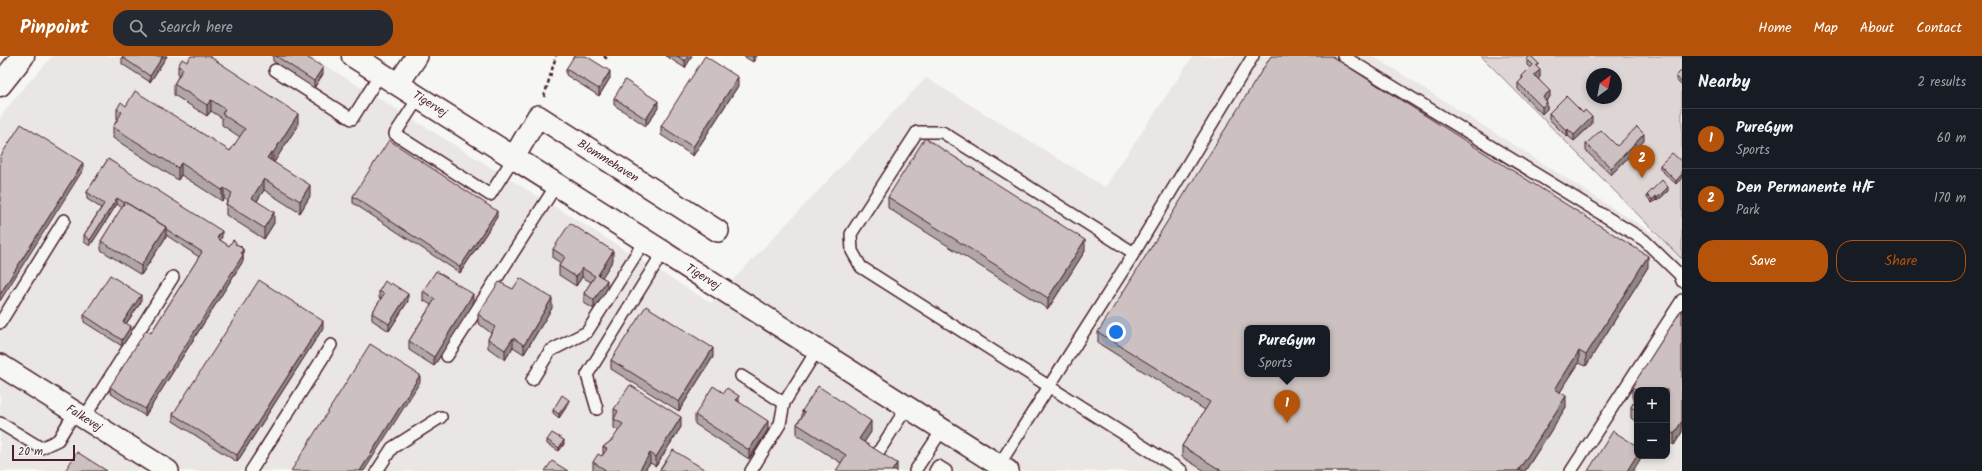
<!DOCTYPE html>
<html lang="en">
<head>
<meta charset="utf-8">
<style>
  :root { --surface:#171b24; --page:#242831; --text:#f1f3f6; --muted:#9ea1a6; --line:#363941; --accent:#b45309 }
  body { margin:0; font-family:Kalam,sans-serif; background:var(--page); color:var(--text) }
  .controls { position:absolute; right:12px; bottom:12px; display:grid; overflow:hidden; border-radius:8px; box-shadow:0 2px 6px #0003 }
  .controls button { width:36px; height:36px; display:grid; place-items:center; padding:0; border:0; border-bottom:1px solid var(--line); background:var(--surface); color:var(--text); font:20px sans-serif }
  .compass { position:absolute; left:1586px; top:12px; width:36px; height:36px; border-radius:50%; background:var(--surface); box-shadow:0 2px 6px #0003; rotate:32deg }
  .scale { position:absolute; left:12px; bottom:10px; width:63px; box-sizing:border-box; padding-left:4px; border:2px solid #4a1f2b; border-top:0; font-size:11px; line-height:14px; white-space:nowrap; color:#4a1f2b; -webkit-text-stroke:3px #f6f6f2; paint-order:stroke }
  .you { position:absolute; left:1116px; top:276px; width:14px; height:14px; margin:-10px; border:3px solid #fff; border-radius:50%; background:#1a73e8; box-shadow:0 0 0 6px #1a73e833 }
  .badge { display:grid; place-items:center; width:26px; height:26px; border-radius:50%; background:var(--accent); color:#fff; font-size:13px; font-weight:700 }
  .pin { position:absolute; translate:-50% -33px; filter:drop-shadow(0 1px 2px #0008) }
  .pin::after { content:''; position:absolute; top:21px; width:14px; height:12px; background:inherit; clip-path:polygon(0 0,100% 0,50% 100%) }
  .popup { position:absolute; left:1244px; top:269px; width:86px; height:52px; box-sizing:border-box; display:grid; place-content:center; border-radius:8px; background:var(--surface); filter:drop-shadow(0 1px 3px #0005); font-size:13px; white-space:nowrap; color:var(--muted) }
  .popup b { font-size:15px; color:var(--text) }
  .popup::after { content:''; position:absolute; left:50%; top:100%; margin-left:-8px; border:8px solid transparent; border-top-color:var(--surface) }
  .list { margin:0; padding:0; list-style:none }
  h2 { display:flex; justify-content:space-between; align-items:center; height:52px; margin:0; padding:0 16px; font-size:17px }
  h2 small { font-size:13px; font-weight:400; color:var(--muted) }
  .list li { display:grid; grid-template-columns:26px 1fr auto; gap:12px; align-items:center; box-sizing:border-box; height:60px; padding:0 16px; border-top:1px solid var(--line) }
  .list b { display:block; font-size:15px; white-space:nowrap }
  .list p { margin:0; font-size:13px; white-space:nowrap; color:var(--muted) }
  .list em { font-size:13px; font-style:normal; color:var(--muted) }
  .actions { display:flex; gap:8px; padding:12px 16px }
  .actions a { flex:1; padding:9px 0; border:1px solid var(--accent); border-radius:16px; text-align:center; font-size:14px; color:var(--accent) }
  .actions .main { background:var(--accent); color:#fff }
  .icon { flex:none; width:22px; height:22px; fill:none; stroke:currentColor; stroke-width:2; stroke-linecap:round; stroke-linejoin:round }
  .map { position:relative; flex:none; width:1682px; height:415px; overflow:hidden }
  header { display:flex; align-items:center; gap:24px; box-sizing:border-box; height:56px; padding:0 20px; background:var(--accent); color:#fff }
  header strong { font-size:19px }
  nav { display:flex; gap:22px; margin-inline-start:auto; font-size:14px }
  .search { width:280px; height:36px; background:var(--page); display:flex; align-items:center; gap:10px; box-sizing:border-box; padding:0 14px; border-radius:16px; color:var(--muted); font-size:15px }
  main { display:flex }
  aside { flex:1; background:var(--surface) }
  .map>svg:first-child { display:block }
  .built { fill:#e9e6e3; fill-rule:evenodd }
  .green { fill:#ddd6d5; stroke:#947a80; fill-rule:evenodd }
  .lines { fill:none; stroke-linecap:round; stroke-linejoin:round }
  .lane-casing { stroke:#4a1f2b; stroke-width:14 }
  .street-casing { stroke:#4a1f2b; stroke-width:24 }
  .secondary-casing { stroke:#4a1f2b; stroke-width:25 }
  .path { stroke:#4a1f2b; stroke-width:2.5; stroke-dasharray:4 3; stroke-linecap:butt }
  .lane { stroke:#f6f6f2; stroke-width:11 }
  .street { stroke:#f6f6f2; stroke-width:21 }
  .secondary { stroke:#f6f6f2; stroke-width:22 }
  .wall { fill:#afa6a5; stroke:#4a1f2b }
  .shaded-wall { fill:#8f8786; stroke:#4a1f2b }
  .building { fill:#ccc1c0; stroke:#4a1f2b; fill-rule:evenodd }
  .labels { text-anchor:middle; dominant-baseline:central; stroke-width:3.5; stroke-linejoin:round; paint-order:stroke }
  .street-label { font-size:12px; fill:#4a1f2b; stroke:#f6f6f2 }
</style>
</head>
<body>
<header>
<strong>Pinpoint</strong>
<div class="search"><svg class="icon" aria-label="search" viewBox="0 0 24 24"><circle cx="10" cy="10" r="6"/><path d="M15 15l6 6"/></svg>Search here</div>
<nav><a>Home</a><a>Map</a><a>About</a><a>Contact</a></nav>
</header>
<main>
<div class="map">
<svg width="1682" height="415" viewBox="0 0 1682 415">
  <rect width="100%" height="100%" fill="#f6f6f2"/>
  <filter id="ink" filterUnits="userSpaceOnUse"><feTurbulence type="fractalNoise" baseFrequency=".025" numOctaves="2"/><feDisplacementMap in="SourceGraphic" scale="8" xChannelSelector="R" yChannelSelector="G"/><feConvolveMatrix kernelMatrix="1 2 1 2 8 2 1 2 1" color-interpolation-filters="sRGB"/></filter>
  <g filter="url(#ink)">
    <path class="built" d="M53,0H310L711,247L926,22L1105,131L1193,0H1373L1662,183L1682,203V415H0V62L19,37ZM1247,272H1327V318H1247ZM1637,334H1667V400H1637Z"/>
    <path class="green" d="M1481,0H1682V203ZM1592,18H1616V42H1592Z"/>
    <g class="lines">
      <defs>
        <path id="lane" d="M1343,0L1644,184L1680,219L1682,225
          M275,14L352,63L381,17
          M419,41L395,78L490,139L514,101
          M1134,197L942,76H917L851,178L852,195L861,211L1182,415
          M0,267L64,164
          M447,300L557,128
          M741,320L784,347L817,294
          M532,324L550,295L587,276L645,184
          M597,353L587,319L663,196
          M84,362L173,221
          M0,367L41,392L58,384L75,356
          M879,395L907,351
          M999,409L1134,197L1253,0
          M251,415L331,289
          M377,415L392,392L441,361
          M751,415L780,368L784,347
          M915,415L942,374
          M935,415L938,410L946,415
          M1571,415L1682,244"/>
        <path id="street" d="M398,28L417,0
          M514,101L538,60L718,175
          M663,196L1008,415
          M0,309L168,415"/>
        <path id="secondary" d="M353,0L663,196
          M0,29L23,0"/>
      </defs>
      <use href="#lane" class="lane-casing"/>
      <use href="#street" class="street-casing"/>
      <use href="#secondary" class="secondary-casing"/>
      <path class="path" d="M604,0L606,2L608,0
        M544,41L556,0"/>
      <use href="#lane" class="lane"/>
      <use href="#street" class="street"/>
      <use href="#secondary" class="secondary"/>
    </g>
    <path class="wall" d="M167,0L150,26L122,8V1Z
      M273,0H305L323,18L314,32L273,5Z
      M666,0H692L685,12Z
      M743,0H757L753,6Z
      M1527,3L1539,13L1540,21L1538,22L1550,41L1546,45L1547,53L1542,58L1518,33V27L1522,23V20L1530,12L1527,9Z
      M178,10L298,69L274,106L310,140L300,157L264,134L257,145L274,167L264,183L226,159V148L227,145L224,143L222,145L181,119L178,124L113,82V71L117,64V53L126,50L230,95L240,81L222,69V62L211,55L207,60L174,39V28L178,21Z
      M566,13L610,22L599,40L566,19Z
      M1682,14V30L1676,24V20Z
      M738,30L693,100L661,79V70Z
      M614,42L658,52L646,70L614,49Z
      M1549,57L1592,68L1574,85L1568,80L1567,81L1549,63Z
      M1644,85L1611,119L1586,95V88L1617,90Z
      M108,103L222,181L220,184L229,190L236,188L243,193V205L145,360L110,337V331L151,277L199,201L166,179V181L141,219L101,194V185L122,152L117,148L90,190L84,186V179L101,152L87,143V136Z
      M1682,106L1676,128L1660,113V109Z
      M1668,135L1657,145L1656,144L1652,147L1647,142V139Z
      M353,140L497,161L460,217L353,147Z
      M888,141L1085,195L1048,253L888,152Z
      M553,193L613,204L602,221L607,233L594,253L584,247V237L591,226L582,221L576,230L559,219V210L561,207L553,202Z
      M1648,211L1586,310L1579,307L1560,336L1566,351L1525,415H1205L1182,401V390L1205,354L1098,287V276Z
      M390,229L408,245L389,275L372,264V257L381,243L379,242V235Z
      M513,233L552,252L524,298L513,291L505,304L488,292V283L491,277L478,267V258Z
      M423,235L473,248L434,310L409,294V285L431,249L423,244Z
      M141,246L126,268L131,277L122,290L84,266V259Z
      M1682,253V376L1674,389L1667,385V334H1637V366L1631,362V351L1635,344L1632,342V331Z
      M323,272L237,406L173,365V358Z
      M713,301L679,355L611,313V304Z
      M724,337L739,346L768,374L749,403L695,368V359Z
      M569,347L559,362L553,357V354Z
      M614,353L681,371L656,410L650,407L644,415H593V406L603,399V391L612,384L619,375L614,372Z
      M802,355L871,376L864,386L897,415L841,407L797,379V368L802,360Z
      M547,384L564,388L559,395L547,388Z"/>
    <path class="shaded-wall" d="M163,0H167L150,26V20Z
      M688,0H692L685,12V5Z
      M753,0H757L753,6Z
      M323,11V18L314,32V25Z
      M1540,14V21L1534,26V19Z
      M610,15V22L599,40V33Z
      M738,21V30L693,100V91Z
      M1550,35V41L1543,48V41Z
      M211,44V55L207,60V49Z
      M658,45V52L646,70V63Z
      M1547,46V53L1542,58V51Z
      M298,58V69L273,108V97Z
      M1592,61V68L1574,85V79Z
      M1568,73V80L1567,81V75Z
      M1644,78V85L1611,119V112Z
      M271,96V107L267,102Z
      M83,107V114L0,245V238Z
      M181,107V119L178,124V112Z
      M1682,118V122L1676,128V125Z
      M264,123V134L252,153V142Z
      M310,129V140L300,157V145Z
      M1668,131V135L1657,145V142Z
      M224,132V143L222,145V134Z
      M1656,140V144L1652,147V144Z
      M117,142V148L90,190V184Z
      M497,155V161L460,217V211Z
      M274,156V167L264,183V172Z
      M166,171V181L141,219V210Z
      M222,175V181L217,189V182Z
      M1085,184V195L1048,253V242Z
      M241,190V196L243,193V205L145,360V353Z
      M613,195V204L598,228V219Z
      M1648,200V211L1586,310V299Z
      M582,212V221L576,230V221Z
      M607,224V233L594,253V244Z
      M408,238V245L389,275V268Z
      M473,238V248L434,310V301Z
      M141,239V246L123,272V266Z
      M552,242V252L524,298V289Z
      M323,265V272L237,406V399Z
      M131,270V277L122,290V284Z
      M513,282V291L505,304V294Z
      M713,292V301L679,355V346Z
      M1579,295V307L1555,344V333Z
      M420,319V326L364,415H360Z
      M739,340V349L736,344Z
      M1566,340V351L1525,415H1518Z
      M569,344V347L559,362V358Z
      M681,361V371L656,410V401Z
      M768,365V374L749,403V394Z
      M871,365V376L859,394V383Z
      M1682,365V376L1674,389V378Z
      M564,384V388L559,395V392Z
      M650,397V407L644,415H639Z
      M1637,399V400H1641V402L1633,415H1627Z
      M897,407V415H892Z"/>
    <path class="building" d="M123,0H163L150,20L122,1Z
      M191,0H209L298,58L273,97L271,96L267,102L310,129L300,145L264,123L252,142L274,156L264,172L226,148L232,137L224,132L222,134L181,107L178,112L113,71L122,56L117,53L121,46L126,50L135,35L230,95L245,73L222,58L225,53L211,44L207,49L174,28L183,13L178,10L182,3L187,6Z
      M276,0H305L323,11L314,25Z
      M574,0H586L610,15L599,33L566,13Z
      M677,0H688L685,5Z
      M705,0L738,21L693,91L661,70Z
      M1271,0H1331L1648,200L1586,299L1579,295L1555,333L1566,340L1518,415H1222L1182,390L1210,346L1098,276ZM1247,272H1327V318H1247Z
      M1530,0H1531L1539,8L1536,10L1540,14L1534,19L1550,35L1543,41L1547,46L1542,51L1518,27L1523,22L1522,20L1533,9L1527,3Z
      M1682,14V27L1676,20Z
      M625,24L658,45L646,63L614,42Z
      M1566,40L1583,57L1585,54L1592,61L1574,79L1568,73L1567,75L1549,57Z
      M21,68L83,107L0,238V101Z
      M1637,71L1644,78L1611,112L1586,88L1601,74L1617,90Z
      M925,82L1085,184L1048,242L888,141Z
      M389,84L497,155L460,211L353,140Z
      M1672,97L1682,106V118L1676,125L1660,109Z
      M108,103L222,175L217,182L229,190L233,184L236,186L235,188L241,190L240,191L243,193L241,197L243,199L145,353L110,331L146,274L151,277L202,196L166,173V171L125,146V147L117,142L90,184L84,179L104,148L87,136Z
      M1662,124L1668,131L1657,142L1656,140L1652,144L1647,139Z
      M125,146L166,171L141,210L101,185Z
      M570,167L613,195L598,219L607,224L594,244L584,237L595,220L582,212L576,221L559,210L565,201L553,193Z
      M436,215L473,238L434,301L409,285L435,243L423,235Z
      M110,219L141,239L123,266L131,270L122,284L84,259Z
      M520,222L552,242L524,289L513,282L505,294L488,283L495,271L478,258L499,226L513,233Z
      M259,224L323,265L237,399L173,358Z
      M385,225L390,229L391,227L408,238L389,268L372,257L384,238L379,235Z
      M646,250L713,292L679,346L611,304Z
      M1682,253V365L1674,378L1667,374V334H1637L1632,331Z
      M370,288L420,319L360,415H291Z
      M630,329L681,361L656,401L650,397L639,415H621L618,413L617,415H607L593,406L598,398L602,400L607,393L603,391L612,384L623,368L614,363L618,355L614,353Z
      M713,330L724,337L727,332L739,340L736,344L768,365L749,394L695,359Z
      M818,330L871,365L859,383L897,407L892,415H836L846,399L797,368L805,356L802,355Z
      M562,339L569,344L559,358L553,354Z
      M1637,342V355L1631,351Z
      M1613,375L1637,390V399L1627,415H1588Z
      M552,377L564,384L559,392L547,384Z
      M673,394L707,415H659Z
      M77,396L107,415H65Z
      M552,405L568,415H545Z"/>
  </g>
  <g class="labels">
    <g class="street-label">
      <text transform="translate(430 48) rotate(32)">Tigervej</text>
      <text transform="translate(608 105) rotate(32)">Blommehaven</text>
      <text transform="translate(703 221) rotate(32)">Tigervej</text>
      <text transform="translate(84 362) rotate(32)">Falkevej</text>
    </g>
  </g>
</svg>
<div class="controls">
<button>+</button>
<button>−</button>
</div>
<svg class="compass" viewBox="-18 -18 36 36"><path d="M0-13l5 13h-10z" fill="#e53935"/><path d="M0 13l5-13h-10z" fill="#9ea1a6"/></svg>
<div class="scale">20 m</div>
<div class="you"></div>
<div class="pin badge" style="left:1287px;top:367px">1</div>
<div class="popup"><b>PureGym</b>Sports</div>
<div class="pin badge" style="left:1642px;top:122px">2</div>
</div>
<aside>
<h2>Nearby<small>2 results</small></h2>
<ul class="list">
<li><span class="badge">1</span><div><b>PureGym</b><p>Sports</p></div><em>60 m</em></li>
<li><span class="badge">2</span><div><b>Den Permanente H/F</b><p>Park</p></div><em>170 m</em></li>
</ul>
<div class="actions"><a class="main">Save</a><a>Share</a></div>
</aside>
</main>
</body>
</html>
